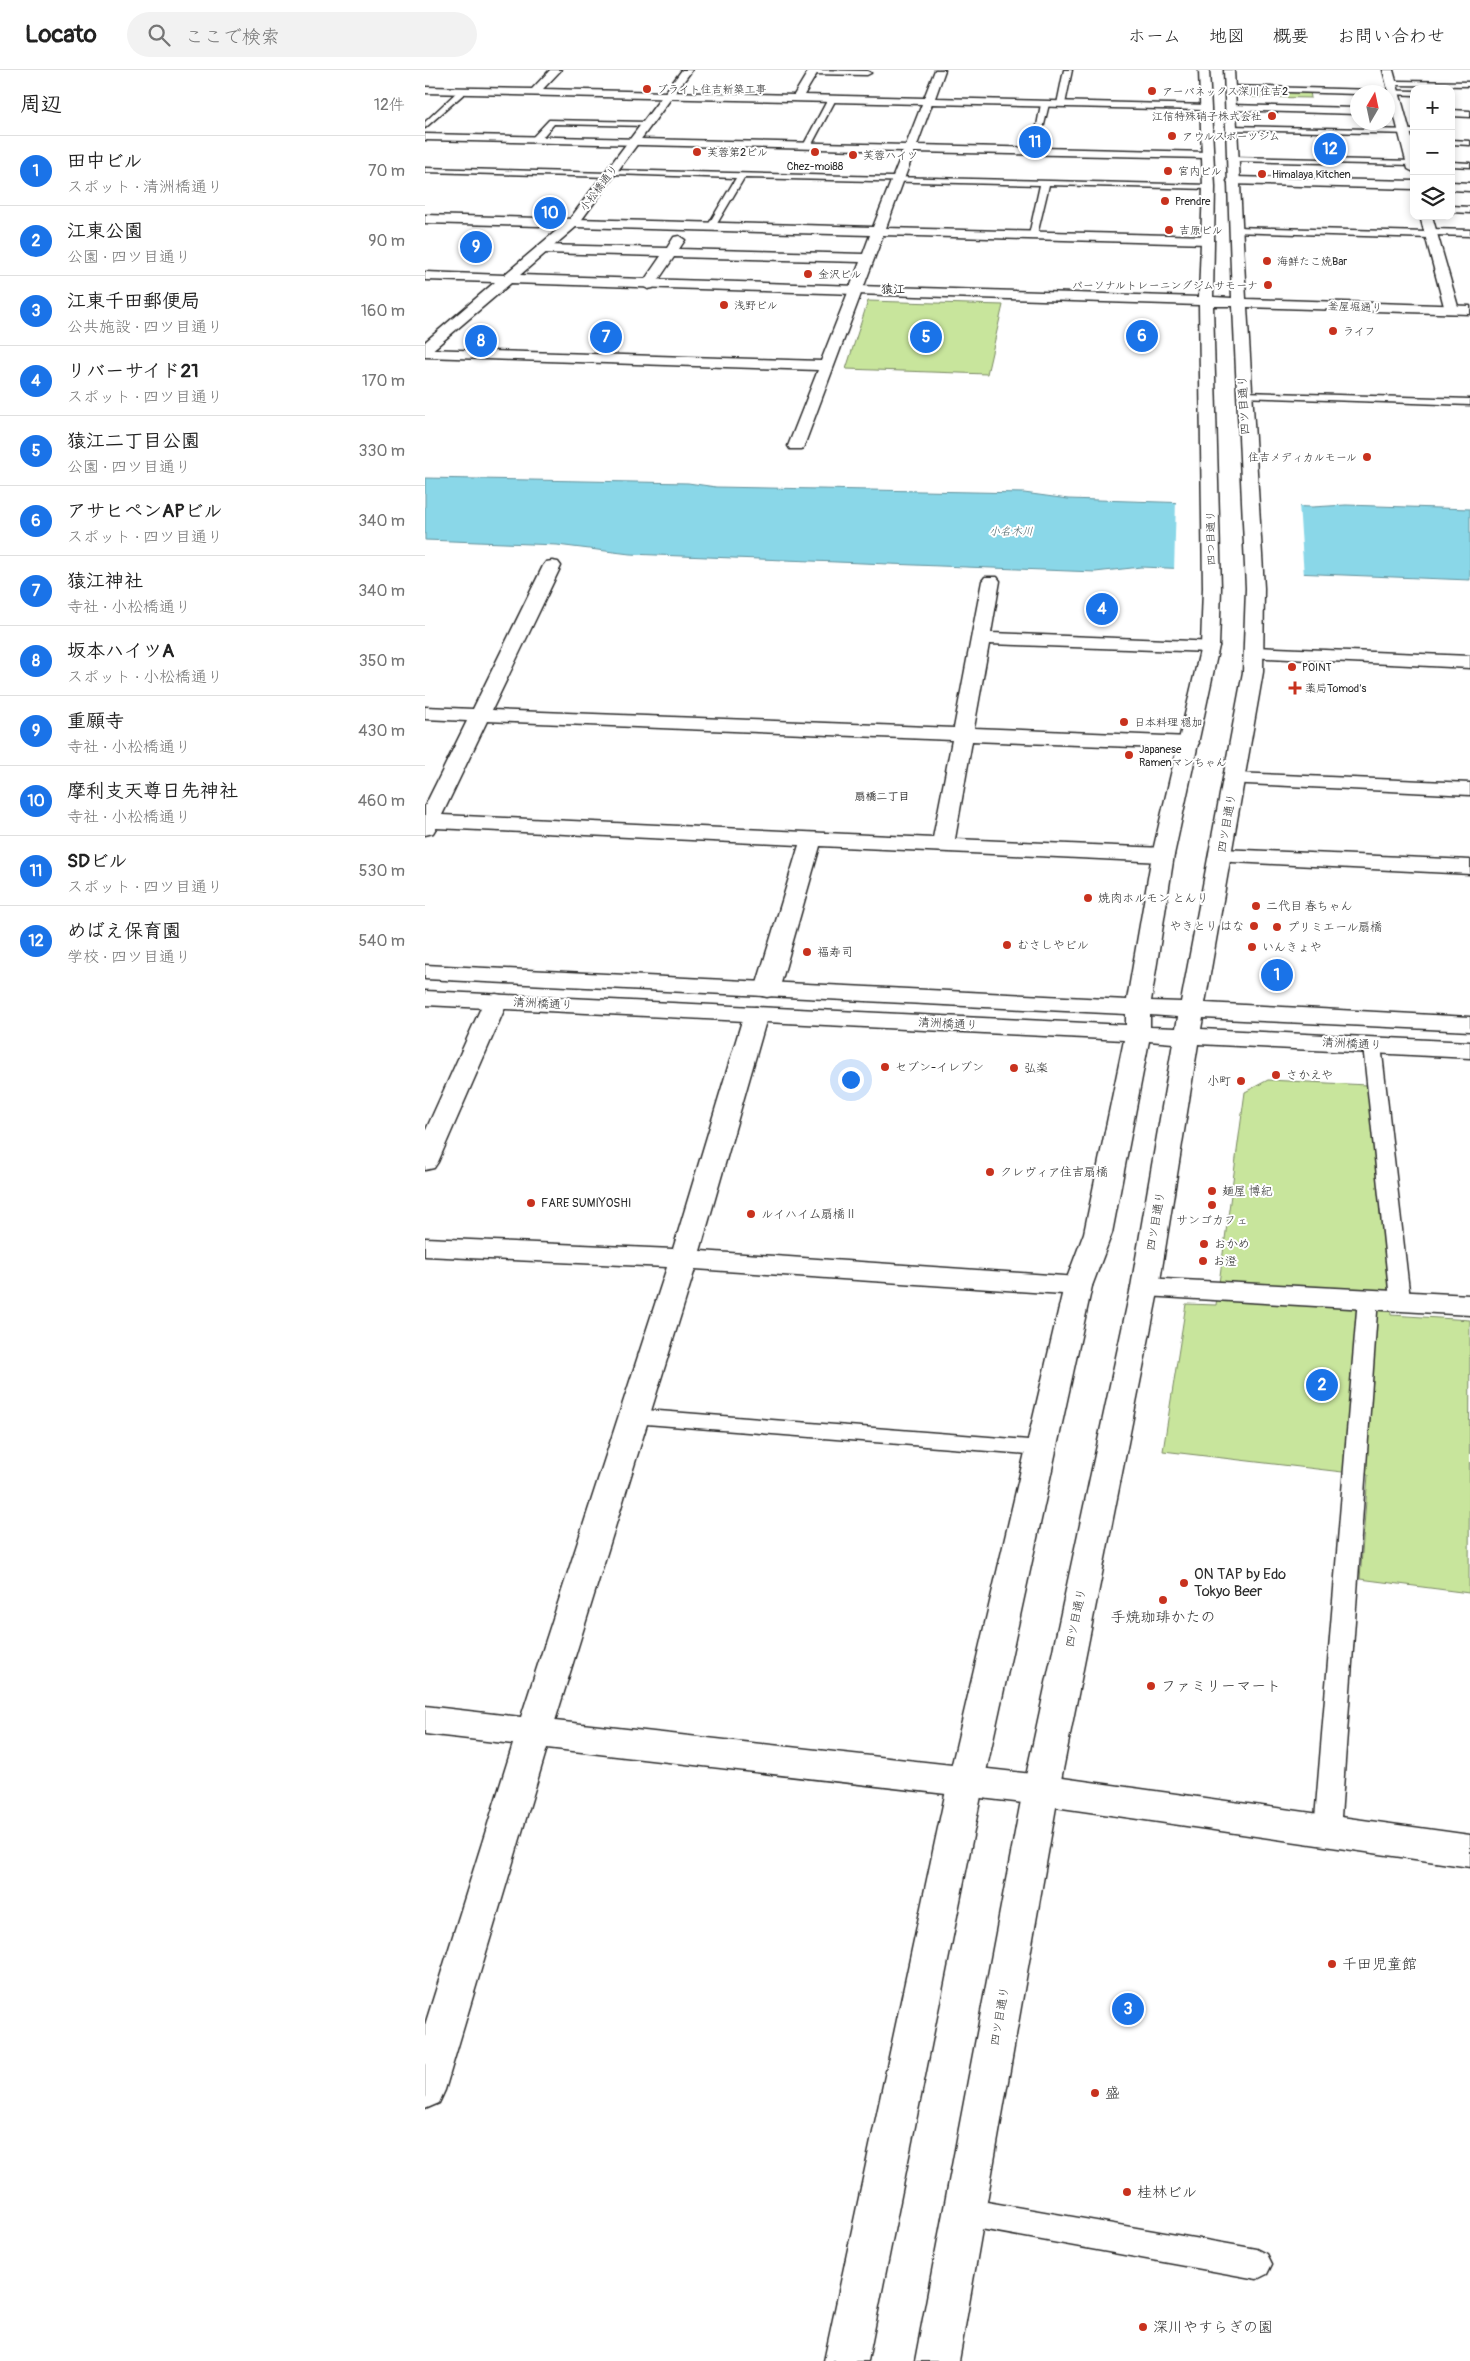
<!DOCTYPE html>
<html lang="ja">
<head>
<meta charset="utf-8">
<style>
  :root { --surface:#fff; --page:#f2f2f2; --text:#222; --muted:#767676; --line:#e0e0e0; --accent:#1a73e8 }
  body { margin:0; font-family:Pangolin,"Klee One",sans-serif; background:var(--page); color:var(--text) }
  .controls { position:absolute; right:15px; top:15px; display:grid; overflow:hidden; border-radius:10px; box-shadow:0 2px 8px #0003 }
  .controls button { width:45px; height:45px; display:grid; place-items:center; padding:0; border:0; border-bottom:1px solid var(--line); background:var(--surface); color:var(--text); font:25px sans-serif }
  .compass { position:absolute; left:925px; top:15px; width:45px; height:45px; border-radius:50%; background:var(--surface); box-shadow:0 2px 8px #0003; rotate:9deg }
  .you { position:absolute; left:425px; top:1009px; width:18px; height:18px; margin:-12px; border:4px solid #fff; border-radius:50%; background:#1a73e8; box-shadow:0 0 0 8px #1a73e833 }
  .badge { display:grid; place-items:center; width:32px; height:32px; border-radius:50%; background:var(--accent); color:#fff; font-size:16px; font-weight:700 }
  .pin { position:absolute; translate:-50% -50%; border:2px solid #fff; box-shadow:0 1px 5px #0006 }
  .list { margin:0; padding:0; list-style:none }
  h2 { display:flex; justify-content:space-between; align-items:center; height:65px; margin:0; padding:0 20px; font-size:21px }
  h2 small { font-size:16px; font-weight:400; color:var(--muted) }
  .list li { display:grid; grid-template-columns:32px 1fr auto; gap:15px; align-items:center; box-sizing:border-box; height:70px; padding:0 20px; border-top:1px solid var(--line) }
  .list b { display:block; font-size:19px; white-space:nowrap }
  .list p { margin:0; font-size:16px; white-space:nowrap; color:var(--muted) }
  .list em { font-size:16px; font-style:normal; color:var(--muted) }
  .icon { flex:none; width:28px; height:28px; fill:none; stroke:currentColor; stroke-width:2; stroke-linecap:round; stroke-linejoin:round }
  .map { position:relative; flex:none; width:1045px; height:2291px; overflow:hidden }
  header { display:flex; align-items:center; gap:30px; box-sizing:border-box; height:70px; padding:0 25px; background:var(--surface); border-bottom:1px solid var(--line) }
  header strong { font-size:24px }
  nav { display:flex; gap:28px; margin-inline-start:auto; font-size:18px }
  .search { width:350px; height:45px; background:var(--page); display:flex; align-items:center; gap:12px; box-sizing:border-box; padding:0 18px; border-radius:28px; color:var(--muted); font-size:19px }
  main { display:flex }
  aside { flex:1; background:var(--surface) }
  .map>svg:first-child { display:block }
  .green { fill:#c8e59c; stroke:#7a8864 }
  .water { fill:#8ad7e8; stroke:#64929c }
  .pier { fill:#fff }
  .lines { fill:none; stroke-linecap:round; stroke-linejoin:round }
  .lane-casing { stroke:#2b2b2b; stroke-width:3 }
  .street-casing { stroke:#2b2b2b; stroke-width:3 }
  .secondary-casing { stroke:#2b2b2b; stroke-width:3 }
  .lane { fill:#fff; fill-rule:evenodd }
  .street { fill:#fff; fill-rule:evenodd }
  .secondary { fill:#fff; fill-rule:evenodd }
  .poi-dot { fill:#c8321e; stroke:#fff; stroke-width:2 }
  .labels { text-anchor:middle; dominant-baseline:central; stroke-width:4; stroke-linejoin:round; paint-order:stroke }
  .far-poi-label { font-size:11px; fill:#2b2b2b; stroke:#fff; text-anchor:start }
  .far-street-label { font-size:11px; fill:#2b2b2b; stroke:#fff }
  .far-water-label { font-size:11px; font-style:italic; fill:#485f64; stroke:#fff }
  .far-neighbourhood-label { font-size:11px; font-weight:bold; fill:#2b2b2b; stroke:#fff }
  .far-quarter-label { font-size:12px; font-weight:bold; fill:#2b2b2b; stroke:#fff }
  .street-label { font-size:12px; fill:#2b2b2b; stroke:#fff }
  .poi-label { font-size:12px; fill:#2b2b2b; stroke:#fff; text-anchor:start }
  .near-poi-label { font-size:15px; fill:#2b2b2b; stroke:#fff; text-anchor:start }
</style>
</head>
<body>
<header>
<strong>Locato</strong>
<div class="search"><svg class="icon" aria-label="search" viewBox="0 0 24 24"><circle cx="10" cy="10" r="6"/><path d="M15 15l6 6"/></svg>ここで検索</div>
<nav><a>ホーム</a><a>地図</a><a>概要</a><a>お問い合わせ</a></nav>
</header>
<main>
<aside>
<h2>周辺<small>12件</small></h2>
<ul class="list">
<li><span class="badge">1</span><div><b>田中ビル</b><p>スポット · 清洲橋通り</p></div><em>70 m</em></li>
<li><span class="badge">2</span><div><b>江東公園</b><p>公園 · 四ツ目通り</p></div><em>90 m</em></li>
<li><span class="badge">3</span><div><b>江東千田郵便局</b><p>公共施設 · 四ツ目通り</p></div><em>160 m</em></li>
<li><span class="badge">4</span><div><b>リバーサイド21</b><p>スポット · 四ツ目通り</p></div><em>170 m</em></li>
<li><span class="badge">5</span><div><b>猿江二丁目公園</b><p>公園 · 四ツ目通り</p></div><em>330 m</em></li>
<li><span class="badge">6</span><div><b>アサヒペンAPビル</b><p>スポット · 四ツ目通り</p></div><em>340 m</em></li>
<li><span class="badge">7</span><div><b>猿江神社</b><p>寺社 · 小松橋通り</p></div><em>340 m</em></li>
<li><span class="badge">8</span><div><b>坂本ハイツA</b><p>スポット · 小松橋通り</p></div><em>350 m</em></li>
<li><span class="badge">9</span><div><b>重願寺</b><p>寺社 · 小松橋通り</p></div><em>430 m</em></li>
<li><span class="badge">10</span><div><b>摩利支天尊日先神社</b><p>寺社 · 小松橋通り</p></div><em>460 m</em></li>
<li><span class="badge">11</span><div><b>SDビル</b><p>スポット · 四ツ目通り</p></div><em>530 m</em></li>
<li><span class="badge">12</span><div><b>めばえ保育園</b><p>学校 · 四ツ目通り</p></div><em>540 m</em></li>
</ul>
</aside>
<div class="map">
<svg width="1045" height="2291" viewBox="0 0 1045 2291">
  <rect width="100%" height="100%" fill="#fff"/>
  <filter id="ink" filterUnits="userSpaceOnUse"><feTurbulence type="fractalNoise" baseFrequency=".02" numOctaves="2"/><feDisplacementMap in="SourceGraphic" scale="10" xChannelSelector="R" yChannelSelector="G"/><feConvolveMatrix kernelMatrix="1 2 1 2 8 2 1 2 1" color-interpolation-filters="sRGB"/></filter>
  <g filter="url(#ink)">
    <path class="green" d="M824,20L885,21L886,28L824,27Z
      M443,231L578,235L562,304L421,299Z
      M843,1010L942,1015L966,1245L1045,1250L1044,1523L935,1509L943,1405L738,1381L761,1234L791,1235L820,1022Z"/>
    <path class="water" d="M0,408L263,413L291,417L599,423L643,429L887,437L921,435L1045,439V510L716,497L670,502L205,484L132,475L0,470Z"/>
    <path class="pier" d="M751,430L874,434L879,506L749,501Z"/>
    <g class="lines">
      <defs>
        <path id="lane" d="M386,0L442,1L446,3L442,5L387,4L383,2Z
          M639,0H647L640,34L636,36L632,34Z
          M973,11L1045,12V16L970,15V11Z
          M805,16L989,21V25L962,24V22L932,24L802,20L801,18Z
          M35,19L42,21L0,58V52Z
          M407,27L411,29L386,76L379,78L378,76L403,29Z
          M620,32L624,34L618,59L611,61L616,34Z
          M124,50L222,52L226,54L222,56L129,54L113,72H107V68Z
          M803,56L989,60V64L806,60H803Z
          M1026,70L1045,71V75L1026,74Z
          M804,87L989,91V95L807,91L803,89Z
          M1026,92L1045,93V97L1026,96Z
          M0,98L182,103L186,100L784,115L788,117L784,119L624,115L612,165L608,168L604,165L615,115L319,108L290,157L286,160L282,157L311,108L188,104L184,107L0,102Z
          M1026,136L1045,137V143L1026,142Z
          M810,157L1001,162L1005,159L1045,160V166L1010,165L1006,168L807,162L806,160Z
          M818,322L1045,329V335L814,327L813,325Z
          M947,970L953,971L956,975L985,1229L982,1234L975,1235L968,1234L965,1229L938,975L941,971Z
          M943,1222L950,1223L953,1228L915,1761L911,1768L902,1772L893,1768L889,1761L933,1228L936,1223Z
          M208,1339L616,1371L623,1373L627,1378L623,1383L616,1385L208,1353L201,1351L198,1346L201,1341Z
          M539,2128L832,2179L842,2184L847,2194L842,2204L832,2209L539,2156L529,2152L525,2142L529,2132Z"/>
        <path id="street" d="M125,0H136L118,19L369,25L384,0H394L379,25L499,28L510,0H520L510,28L784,35L785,37L780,40L507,34L492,75L782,82L788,85L782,88L489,82L461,158L783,166L789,170L783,174L458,165L379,376L377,379H365L363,376L393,300L0,287V279L396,291L435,192L249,187L228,218L223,219L216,215L236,186L118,183L111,179L118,175L242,178L249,167L254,166L260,170L254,179L438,184L445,165L0,153V145L448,157L478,81L0,70V64L481,75L497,34L0,23V17L107,19Z
          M958,0H968L989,76V102L983,99Z
          M805,35L932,38V44L801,40V36Z
          M1026,40L1045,41V47L1026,46Z
          M808,107L989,111V119L804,114L802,111Z
          M1026,112L1045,113V121L1026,120Z
          M995,146H1007L1034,240L1032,243H1022L1020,240Z
          M127,491L133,492L136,496L67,640L529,658L557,511L560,507H572L575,511L566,563L792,572L794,576L792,580L785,582L564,574L549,658L764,667L771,669L774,673L771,677L764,679L547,671L530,769L738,778L746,780L749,785L746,790L738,792L395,776L354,920L351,925L342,927L333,925L330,920L374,775L11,758L8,763L0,765V736L42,651L0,649V637L48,639L118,496L121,492ZM62,651L527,670L508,768L17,745Z
          M829,577L1045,586V598L822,587L819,583L822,579Z
          M809,703L1045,713V725L802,713L799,709L802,705Z
          M796,779L1045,790V804L788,791L785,786L788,781Z
          M71,924L80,926L83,931L13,1092L9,1098L0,1100V1062L59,931L62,926Z
          M331,937L340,939L343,944L275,1181L653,1207L663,1209L667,1216L663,1223L653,1225L270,1199L130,1651L616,1705L1045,1765V1797L616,1735L122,1678L20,2020L14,2033L0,2039V1955L88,1674L0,1664V1636L96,1647L242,1197L0,1186V1168L248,1179L319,944L322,939Z
          M720,1208L1045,1225V1245L720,1226L710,1224L706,1217L710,1210Z"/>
        <path id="secondary" d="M257,0H267L152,156L95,205L774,227L778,117L774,0H784L790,117L788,227L807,228L799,0H809L821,229L1045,236V244L822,237L839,518L838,602L780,933L1045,947V961L778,948L776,959L1045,972V988L773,974L734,1217L634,1720L534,2291H490L598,1720L706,1217L748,973L724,971L687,1163L667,1216L559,1711L443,2291H399L523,1711L639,1216L659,1163L699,970L0,935V921L701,955V944L0,909V895L702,930L727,785L776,576L778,518L774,235L86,213L5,282L0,283V272L70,212L0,210V202L79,205L144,150ZM788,236H808L821,518L818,602L756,932L726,931L749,785L794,576L796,518ZM725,945L753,947L751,958L725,957Z"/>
      </defs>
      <use href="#lane" class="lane-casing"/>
      <use href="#street" class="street-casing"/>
      <use href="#secondary" class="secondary-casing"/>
      <use href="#lane" class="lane"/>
      <use href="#street" class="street"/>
      <use href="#secondary" class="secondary"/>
    </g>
  </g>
  <g class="poi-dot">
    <circle cx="222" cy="19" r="5"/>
    <circle cx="727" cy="21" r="5"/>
    <circle cx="847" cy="46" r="5"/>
    <circle cx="747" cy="66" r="5"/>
    <circle cx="272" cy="82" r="5"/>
    <circle cx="390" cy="82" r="5"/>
    <circle cx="428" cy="85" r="5"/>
    <circle cx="743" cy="101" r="5"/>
    <circle cx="837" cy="104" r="5"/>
    <circle cx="740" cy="131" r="5"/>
    <circle cx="744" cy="160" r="5"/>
    <circle cx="842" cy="191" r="5"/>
    <circle cx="383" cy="204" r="5"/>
    <circle cx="843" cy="215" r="5"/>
    <circle cx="299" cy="235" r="5"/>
    <circle cx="908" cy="261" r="5"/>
    <circle cx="942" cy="387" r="5"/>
    <circle cx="867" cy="597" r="5"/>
    <path d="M867.5 610.5h5v5h5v5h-5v5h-5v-5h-5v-5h5z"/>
    <circle cx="699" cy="652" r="5"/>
    <circle cx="704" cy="685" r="5"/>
    <circle cx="663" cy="828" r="5"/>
    <circle cx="831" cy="836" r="5"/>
    <circle cx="829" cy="856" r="5"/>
    <circle cx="852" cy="857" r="5"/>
    <circle cx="582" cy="875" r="5"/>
    <circle cx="827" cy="877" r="5"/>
    <circle cx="382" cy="882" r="5"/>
    <circle cx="460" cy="997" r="5"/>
    <circle cx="589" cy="998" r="5"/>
    <circle cx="851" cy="1005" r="5"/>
    <circle cx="816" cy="1011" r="5"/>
    <circle cx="565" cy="1102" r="5"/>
    <circle cx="787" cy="1121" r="5"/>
    <circle cx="106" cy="1133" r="5"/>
    <circle cx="787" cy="1135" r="5"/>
    <circle cx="326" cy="1144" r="5"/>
    <circle cx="779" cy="1174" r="5"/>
    <circle cx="778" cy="1191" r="5"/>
    <circle cx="759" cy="1513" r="5"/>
    <circle cx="738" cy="1530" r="5"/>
    <circle cx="726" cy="1616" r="5"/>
    <circle cx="907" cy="1894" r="5"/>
    <circle cx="670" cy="2023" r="5"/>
    <circle cx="702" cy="2122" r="5"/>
    <circle cx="718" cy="2257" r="5"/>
  </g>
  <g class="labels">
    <g class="far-poi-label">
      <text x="232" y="19">ブライト住吉新築工事</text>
      <text x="737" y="21">アーバネックス深川住吉2</text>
      <text x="837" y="46" text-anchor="end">江信特殊硝子株式会社</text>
      <text x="757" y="66">アウルスポーツジム</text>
      <text x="282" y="82">芙蓉第2ビル</text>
      <text x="438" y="85">芙蓉ハイツ</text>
      <text x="390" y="96" text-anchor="middle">Chez-moi88</text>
      <text x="753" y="101">宮内ビル</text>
      <text x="847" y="104">Himalaya Kitchen</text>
      <text x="750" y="131">Prendre</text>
      <text x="754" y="160">吉原ビル</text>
      <text x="852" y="191">海鮮たこ焼Bar</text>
      <text x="393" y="204">金沢ビル</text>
      <text x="833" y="215" text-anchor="end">パーソナルトレーニングジムサモーナ</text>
      <text x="309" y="235">浅野ビル</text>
      <text x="918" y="261">ライフ</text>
      <text x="932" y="387" text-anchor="end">住吉メディカルモール</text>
      <text x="877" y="597">POINT</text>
      <text x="880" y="618">薬局Tomod's</text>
      <text x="709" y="652">日本料理 穏加</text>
      <text x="714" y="679">Japanese<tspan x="714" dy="13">Ramenマンちゃん</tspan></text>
    </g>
    <g class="far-street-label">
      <text transform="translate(174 118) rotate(-53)">小松橋通り</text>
      <text transform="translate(930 237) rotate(2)">釜屋堀通り</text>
      <text transform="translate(786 468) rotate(-91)">四つ目通り</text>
    </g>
    <g class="far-water-label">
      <text x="586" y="461">小名木川</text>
    </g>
    <g class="far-neighbourhood-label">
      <text x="457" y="726">扇橋二丁目</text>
    </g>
    <g class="far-quarter-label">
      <text x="468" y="219">猿江</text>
    </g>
    <g class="street-label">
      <text transform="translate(819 335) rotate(-93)">四ツ目通り</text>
      <text transform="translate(802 753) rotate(-80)">四ツ目通り</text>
      <text transform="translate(118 934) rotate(3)">清洲橋通り</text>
      <text transform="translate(523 954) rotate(3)">清洲橋通り</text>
      <text transform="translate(927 974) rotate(3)">清洲橋通り</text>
      <text transform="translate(731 1151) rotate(-80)">四ツ目通り</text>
      <text transform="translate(651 1548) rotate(-78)">四ツ目通り</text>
      <text transform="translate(575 1946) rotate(-80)">四ツ目通り</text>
    </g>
    <g class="poi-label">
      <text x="673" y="828">焼肉ホルモン とんり</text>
      <text x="841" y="836">二代目 春ちゃん</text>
      <text x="819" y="856" text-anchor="end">やきとり はな</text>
      <text x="862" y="857">プリミエール扇橋</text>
      <text x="592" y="875">むさしやビル</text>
      <text x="837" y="877">いんきょや</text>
      <text x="392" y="882">福寿司</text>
      <text x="470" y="997">セブン-イレブン</text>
      <text x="599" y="998">弘楽</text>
      <text x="861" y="1005">さかえや</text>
      <text x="806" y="1011" text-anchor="end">小町</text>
      <text x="575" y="1102">クレヴィア住吉扇橋</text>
      <text x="797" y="1121">麺屋 博紀</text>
      <text x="116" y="1133">FARE SUMIYOSHI</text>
      <text x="336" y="1144">ルイハイ厶扇橋Ⅱ</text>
      <text x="787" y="1150" text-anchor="middle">サンゴカフェ</text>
      <text x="789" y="1174">おかめ</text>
      <text x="788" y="1191">お澄</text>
    </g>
    <g class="near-poi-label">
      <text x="769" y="1504">ON TAP by Edo<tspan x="769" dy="17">Tokyo Beer</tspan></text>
      <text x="738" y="1547" text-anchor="middle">手焼珈琲かたの</text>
      <text x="736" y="1616">ファミリーマート</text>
      <text x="917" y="1894">千田児童館</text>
      <text x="680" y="2023">盛</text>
      <text x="712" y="2122">桂林ビル</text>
      <text x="728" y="2257">深川やすらぎの園</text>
    </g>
  </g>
</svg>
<div class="controls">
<button>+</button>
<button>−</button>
<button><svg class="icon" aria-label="layers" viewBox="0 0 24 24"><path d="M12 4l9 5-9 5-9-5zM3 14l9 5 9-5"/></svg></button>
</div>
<svg class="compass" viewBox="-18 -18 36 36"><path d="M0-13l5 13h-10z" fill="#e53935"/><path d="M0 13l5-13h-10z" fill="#767676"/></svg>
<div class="you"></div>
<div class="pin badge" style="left:852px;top:905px">1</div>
<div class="pin badge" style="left:897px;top:1315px">2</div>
<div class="pin badge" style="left:703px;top:1939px">3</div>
<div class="pin badge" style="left:677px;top:539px">4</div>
<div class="pin badge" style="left:501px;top:267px">5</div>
<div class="pin badge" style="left:717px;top:266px">6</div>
<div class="pin badge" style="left:181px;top:267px">7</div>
<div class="pin badge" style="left:56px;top:271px">8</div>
<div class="pin badge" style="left:51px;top:177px">9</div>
<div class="pin badge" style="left:125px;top:143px">10</div>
<div class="pin badge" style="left:610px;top:72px">11</div>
<div class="pin badge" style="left:905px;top:79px">12</div>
</div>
</main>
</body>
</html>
